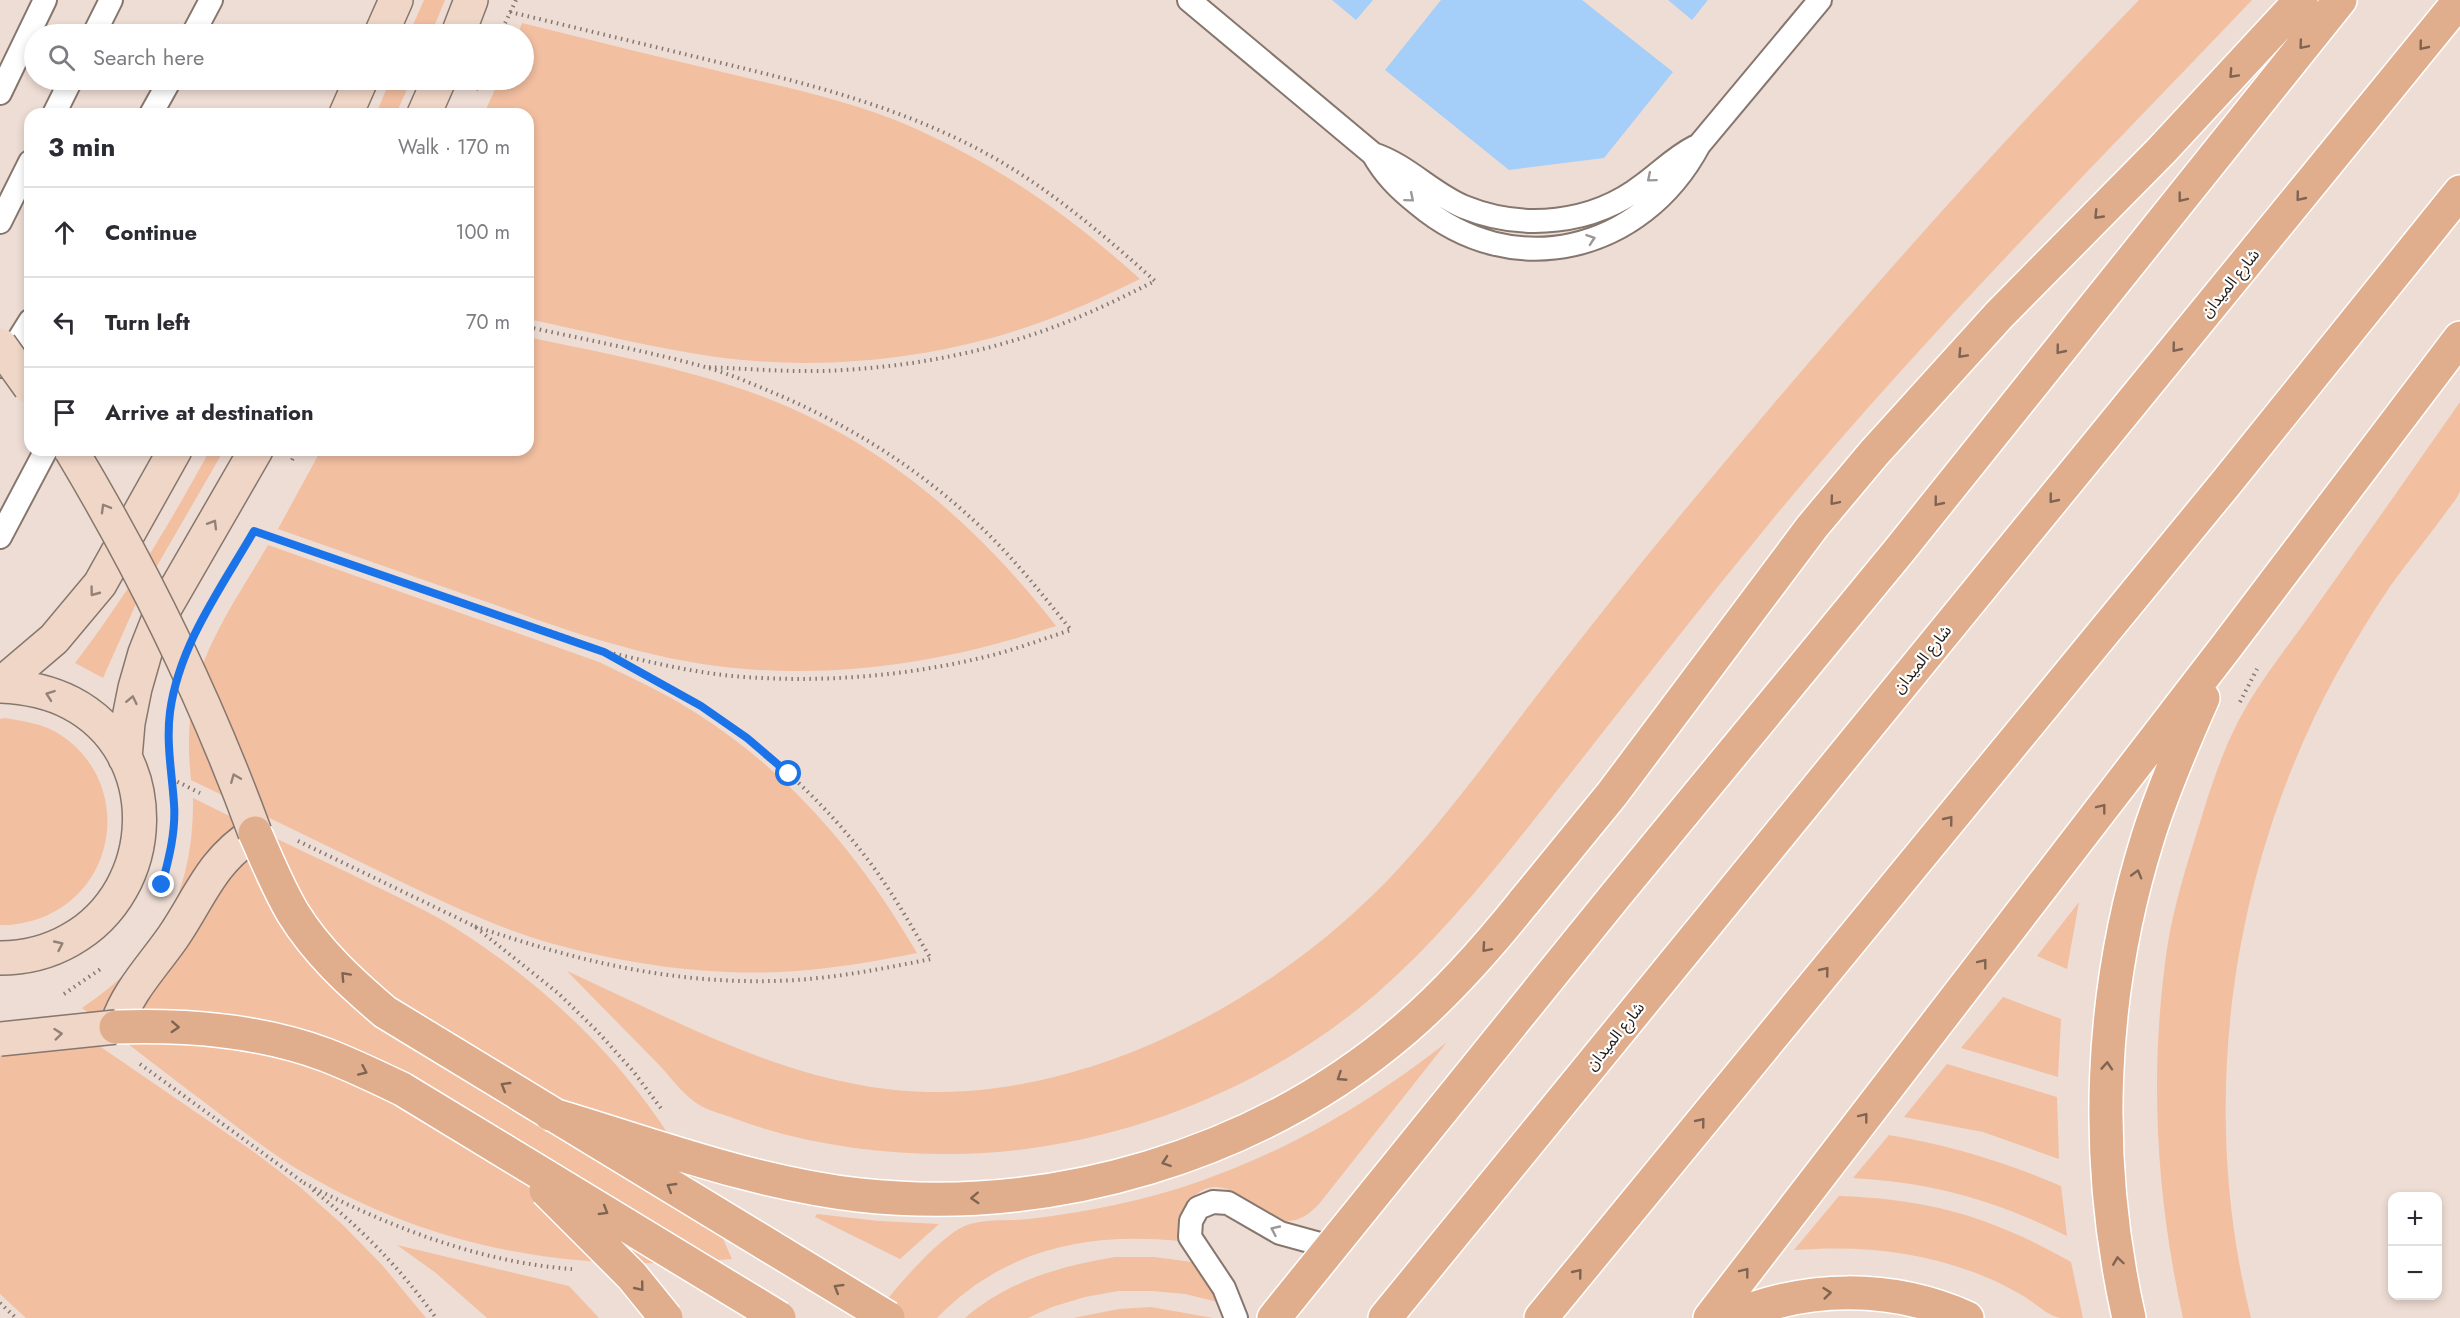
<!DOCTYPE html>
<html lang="en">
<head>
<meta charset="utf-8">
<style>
  :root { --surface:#fff; --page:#f2f2f3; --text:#2b2b33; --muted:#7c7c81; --line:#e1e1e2 }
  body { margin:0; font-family:Jost,"Noto Sans Arabic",sans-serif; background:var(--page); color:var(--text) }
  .controls { position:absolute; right:18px; bottom:18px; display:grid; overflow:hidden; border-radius:12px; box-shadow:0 3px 9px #0003 }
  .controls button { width:54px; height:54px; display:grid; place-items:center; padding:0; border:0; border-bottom:2px solid var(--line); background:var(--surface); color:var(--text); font:30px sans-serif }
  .stop { position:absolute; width:18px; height:18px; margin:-14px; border:4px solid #1a73e8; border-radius:50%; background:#fff }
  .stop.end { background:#1a73e8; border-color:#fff; box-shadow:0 2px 6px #0008 }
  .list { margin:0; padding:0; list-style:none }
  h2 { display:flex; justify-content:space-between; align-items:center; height:78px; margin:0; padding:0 24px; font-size:26px }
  h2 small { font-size:20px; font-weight:400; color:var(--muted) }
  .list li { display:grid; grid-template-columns:39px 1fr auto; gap:18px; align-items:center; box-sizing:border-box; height:90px; padding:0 24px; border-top:2px solid var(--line) }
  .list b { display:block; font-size:22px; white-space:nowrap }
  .list em { font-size:20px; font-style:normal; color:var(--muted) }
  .icon { flex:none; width:33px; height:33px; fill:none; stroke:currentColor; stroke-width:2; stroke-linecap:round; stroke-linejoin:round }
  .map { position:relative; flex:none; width:2460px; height:1318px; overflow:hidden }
  .search { position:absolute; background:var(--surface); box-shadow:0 3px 9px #0003; left:24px; top:24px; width:510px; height:66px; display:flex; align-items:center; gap:15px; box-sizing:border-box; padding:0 21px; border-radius:33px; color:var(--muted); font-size:22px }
  .panel { position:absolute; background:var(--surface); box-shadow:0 3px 9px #0003; left:24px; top:108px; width:510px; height:348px; border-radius:18px }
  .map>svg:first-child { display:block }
  .green { fill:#f2bfa1 }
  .building { fill:#a5cef8 }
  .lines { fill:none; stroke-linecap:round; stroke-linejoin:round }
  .lane-casing { stroke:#86776e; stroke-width:26 }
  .secondary-casing { stroke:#86776e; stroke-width:36 }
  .primary-casing { stroke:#fff; stroke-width:36 }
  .path { stroke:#837872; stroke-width:4; stroke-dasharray:1.5 4.5; stroke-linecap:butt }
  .lane { stroke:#fff; stroke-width:22 }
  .secondary { stroke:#f0d6c6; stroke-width:33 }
  .primary { stroke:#e0ae8d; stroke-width:33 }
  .secondary-bridge-casing { stroke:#86776e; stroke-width:36; stroke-linecap:butt }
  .primary-bridge-casing { stroke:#fff; stroke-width:36; stroke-linecap:butt }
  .secondary-bridge { stroke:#f0d6c6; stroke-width:33 }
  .primary-bridge { stroke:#e0ae8d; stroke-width:33 }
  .oneway { stroke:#806452 }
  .oneway2 { stroke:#9b9897 }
  .oneway3 { stroke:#938278 }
  .route { stroke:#1a73e8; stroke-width:8 }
  .labels { text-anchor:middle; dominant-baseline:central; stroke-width:4.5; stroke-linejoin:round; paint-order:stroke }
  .street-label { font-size:16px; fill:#211b18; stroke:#fff }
</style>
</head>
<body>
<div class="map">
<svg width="2460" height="1318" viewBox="0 0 2460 1318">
  <rect width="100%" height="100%" fill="#eeddd4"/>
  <path class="green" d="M424,0H445L431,34H409Z
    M2139,0H2252C2089,171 1922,338 1772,520C1698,610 1627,702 1555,793C1500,863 1444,935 1376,994C1259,1095 1097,1156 942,1154C871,1153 799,1143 733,1118C723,1114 710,1111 701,1106C686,1098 673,1080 661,1067C630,1035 598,1003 567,971C697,1030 820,1102 968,1091C1129,1079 1293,984 1400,867C1454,808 1500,743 1548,681C1599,615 1651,550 1704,487C1843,319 1988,156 2139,0Z
    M522,23C595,41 667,59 739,76C798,90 858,103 914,128C1001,167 1069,215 1140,279C1103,297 1066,314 1027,327C930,360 818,371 716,357C653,348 590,332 528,319V114H484L499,80H524V34H518Z
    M390,80H411L396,114H376Z
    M528,337C603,353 680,367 753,393C878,438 976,523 1056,626C952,660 855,677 745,669C655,662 571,632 487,602C417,578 347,553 278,529L321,450H528Z
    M2460,402C2460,423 2460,445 2460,466C2460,474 2460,483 2460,490C2459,497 2451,505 2447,511C2429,536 2409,560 2391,585C2372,613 2354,643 2337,673C2231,867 2197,1102 2251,1318H2183C2156,1196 2149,1073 2167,949C2173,909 2185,871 2197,832C2209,793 2220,756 2239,720C2260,680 2290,644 2315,608C2364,539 2412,471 2460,402Z
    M210,450H224L139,597L103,678L75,663C127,595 169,525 210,450Z
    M268,545L599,662C632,678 665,693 696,713C792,774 860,856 917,953C877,961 837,968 796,971C714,977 629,965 550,943C492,926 437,899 383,873C319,842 255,811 191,780C189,760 188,740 190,720C195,655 237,599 268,545Z
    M5,718C22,721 39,723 54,731C131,774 123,886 41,918C28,922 14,926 0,925V719Z
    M193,798C246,824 299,850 353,875C392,895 433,912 469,937C557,995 635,1073 687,1165C704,1196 718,1227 732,1259C579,1274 438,1251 304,1173C270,1153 239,1128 208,1105C165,1073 123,1040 82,1008C160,956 194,893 193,798Z
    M2079,902L2067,969L2037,956Z
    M2003,997L2061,1019L2058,1077L1961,1048Z
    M60,1019L254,1152L300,1187L343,1225L383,1266L426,1318H26L0,1294V1045Z
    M1447,1042L1319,1204C1272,1254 1248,1177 1208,1188C1198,1191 1192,1197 1187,1206C1181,1218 1175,1227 1179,1241C1086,1232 1004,1249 937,1318H873C890,1294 943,1231 970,1224C988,1219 1010,1221 1029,1219C1086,1212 1144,1201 1198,1182C1294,1148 1367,1104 1447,1042Z
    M1947,1064L2057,1097L2059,1159L1983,1132L1904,1117Z
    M1889,1135C1949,1145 2005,1162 2061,1186L2067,1236C1995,1200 1934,1183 1853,1178Z
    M1839,1196C1929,1199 1992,1217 2071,1262L2083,1318C2076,1318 2067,1318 2060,1318C2048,1316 2035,1303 2025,1297C2013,1290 2000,1283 1988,1278C1925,1251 1861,1245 1794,1250Z
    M817,1214L879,1221L939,1224L900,1259L815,1217Z
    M397,1245L569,1286L599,1318H487L436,1273Z
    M1115,1257H1154L1192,1262L1210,1283L1218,1302L1185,1294L1152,1291H1118L1085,1297L1052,1307L1028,1318H965C1007,1281 1061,1266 1115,1257Z
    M1151,1307L1213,1318H1073L1119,1309Z"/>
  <path class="building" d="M1332,0H1373L1356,20Z
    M1441,0H1582L1673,72L1604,158L1509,170L1385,70Z
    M1668,0H1708L1692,20Z"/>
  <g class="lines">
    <defs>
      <path id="lane" d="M1189,0L1373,154C1385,175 1399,189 1418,204C1513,284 1642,252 1699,145L1820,0
        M94,34L111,0
        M193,34L211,0
        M0,93L45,0
        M54,114L71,80
        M151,114L170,80
        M1373,154C1407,165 1431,193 1464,207C1523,231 1593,224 1643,185C1661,172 1675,157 1695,147
        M0,222L30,162
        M2,366L30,321
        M0,537L46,450
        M1236,1318L1224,1288L1190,1237L1191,1221L1198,1208L1213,1202L1228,1203L1280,1233L1331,1247"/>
      <path id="secondary" d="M381,34L396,0
        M458,34L471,0
        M346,114L361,80
        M424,114L439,80
        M0,685L54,639L100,584L175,450
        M0,686C25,687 48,691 71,703C165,752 160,890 70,940C49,952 25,958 0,958
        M125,758L128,723L135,688L145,653L158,620L256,450
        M116,1027C127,992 152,967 173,937C201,896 210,862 255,833"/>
      <path id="primary" d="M1523,903L1612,794L1812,527L1874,453L1999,315L2161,151L2301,0
        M1274,1318L1615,896L1898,552L2340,0
        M1385,1318L2460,0
        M1541,1318L2226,483L2460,192
        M1710,1318L2226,647L2460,338
        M1730,1318C1805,1285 1891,1284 1967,1318
        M2129,1318C2093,1159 2099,993 2148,837C2163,789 2183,743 2203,698"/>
    </defs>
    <use href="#lane" class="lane-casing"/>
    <use href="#secondary" class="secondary-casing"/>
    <use href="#primary" class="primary-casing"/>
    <path class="path" d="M510,12C577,28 643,44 709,60C797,81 883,102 964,142C1036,177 1096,228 1155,281C1133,292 1111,303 1088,313C1012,347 927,365 844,370C798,373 752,369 706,367
      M500,34L516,0
      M476,90L480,80
      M528,327C587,340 647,351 705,367C731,374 757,386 781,396C859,430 931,477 991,537C1020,566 1045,598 1071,630C1046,638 1022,647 997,654C915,675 830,683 745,677C699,674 655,663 611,653
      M292,460L298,450
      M254,531C332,558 411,585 490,612C527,625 571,636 606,653C705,700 797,768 865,856C890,888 910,924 931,959C886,968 841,977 796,980C680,987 581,962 474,926
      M2240,702L2257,669
      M170,723V769
      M172,779L200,793
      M298,841L474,926L558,993L597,1031L633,1071L663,1111
      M64,994L102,968
      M140,1064L304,1183
      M304,1183C388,1226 477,1262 572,1269
      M313,1190C360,1227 401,1269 436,1318
      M0,1303L16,1318"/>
    <use href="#lane" class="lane"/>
    <use href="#secondary" class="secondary"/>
    <use href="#primary" class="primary"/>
    <defs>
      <path id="secondary-bridge" d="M0,345L30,387
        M71,450C144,572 206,699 255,833
        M0,1039L116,1027"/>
      <path id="primary-bridge" d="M255,833C267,860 278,888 293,913C317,952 351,983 385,1012L888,1318
        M116,1027C187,1025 259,1030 326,1055C352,1065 377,1077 402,1089L779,1318
        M550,1114C651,1144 753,1183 859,1195C1052,1216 1257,1156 1405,1029C1449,991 1487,948 1523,903
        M546,1190L632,1276L666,1318"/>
    </defs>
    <use href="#secondary-bridge" class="secondary-bridge-casing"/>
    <use href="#primary-bridge" class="primary-bridge-casing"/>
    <use href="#secondary-bridge" class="secondary-bridge"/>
    <use href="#primary-bridge" class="primary-bridge"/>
  </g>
  <defs><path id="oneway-chevron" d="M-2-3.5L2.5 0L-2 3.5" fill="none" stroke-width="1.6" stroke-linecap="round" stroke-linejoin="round" transform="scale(1.5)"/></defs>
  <g class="oneway">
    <use href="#oneway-chevron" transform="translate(2303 45) rotate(130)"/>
    <use href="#oneway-chevron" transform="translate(2423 46) rotate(129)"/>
    <use href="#oneway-chevron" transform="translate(2233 74) rotate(133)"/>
    <use href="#oneway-chevron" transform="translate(2300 197) rotate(129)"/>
    <use href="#oneway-chevron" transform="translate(2182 198) rotate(128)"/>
    <use href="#oneway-chevron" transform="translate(2098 215) rotate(134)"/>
    <use href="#oneway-chevron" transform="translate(2176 348) rotate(129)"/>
    <use href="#oneway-chevron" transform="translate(2060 350) rotate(129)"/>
    <use href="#oneway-chevron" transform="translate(1962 354) rotate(133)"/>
    <use href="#oneway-chevron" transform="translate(2053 499) rotate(129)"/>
    <use href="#oneway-chevron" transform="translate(1834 501) rotate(130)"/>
    <use href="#oneway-chevron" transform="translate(1938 502) rotate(129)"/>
    <use href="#oneway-chevron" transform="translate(2102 808) rotate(-52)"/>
    <use href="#oneway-chevron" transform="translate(1949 820) rotate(-51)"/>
    <use href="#oneway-chevron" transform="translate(2137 874) rotate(-74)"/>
    <use href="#oneway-chevron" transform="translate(1486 948) rotate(131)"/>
    <use href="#oneway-chevron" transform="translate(1983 963) rotate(-52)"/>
    <use href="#oneway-chevron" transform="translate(1825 971) rotate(-51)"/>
    <use href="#oneway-chevron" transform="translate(345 976) rotate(-133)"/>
    <use href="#oneway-chevron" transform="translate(175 1027) rotate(3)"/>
    <use href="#oneway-chevron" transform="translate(2107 1066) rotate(-86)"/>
    <use href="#oneway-chevron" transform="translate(363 1071) rotate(24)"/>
    <use href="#oneway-chevron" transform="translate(1341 1077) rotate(147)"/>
    <use href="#oneway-chevron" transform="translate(505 1086) rotate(-149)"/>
    <use href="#oneway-chevron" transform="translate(1864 1117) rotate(-52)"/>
    <use href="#oneway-chevron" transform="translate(1701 1122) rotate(-51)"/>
    <use href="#oneway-chevron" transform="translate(1166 1162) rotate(161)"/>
    <use href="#oneway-chevron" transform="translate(671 1187) rotate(-149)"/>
    <use href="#oneway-chevron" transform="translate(975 1198) rotate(177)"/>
    <use href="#oneway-chevron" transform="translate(604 1211) rotate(31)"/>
    <use href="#oneway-chevron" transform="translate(2118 1261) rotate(-98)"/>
    <use href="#oneway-chevron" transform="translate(1745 1272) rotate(-52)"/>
    <use href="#oneway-chevron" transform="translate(1578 1273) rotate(-51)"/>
    <use href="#oneway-chevron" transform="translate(640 1287) rotate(51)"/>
    <use href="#oneway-chevron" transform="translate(838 1288) rotate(-149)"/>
    <use href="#oneway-chevron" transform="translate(1827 1293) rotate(-6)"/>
  </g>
  <g class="oneway2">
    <use href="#oneway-chevron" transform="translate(1651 178) rotate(140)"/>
    <use href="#oneway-chevron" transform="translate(1410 198) rotate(40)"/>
    <use href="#oneway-chevron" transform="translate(1591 239) rotate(-19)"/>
    <use href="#oneway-chevron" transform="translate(1275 1230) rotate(-155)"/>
  </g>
  <g class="oneway3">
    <use href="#oneway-chevron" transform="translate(105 508) rotate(-120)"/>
    <use href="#oneway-chevron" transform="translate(213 524) rotate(-59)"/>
    <use href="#oneway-chevron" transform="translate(94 592) rotate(127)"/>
    <use href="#oneway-chevron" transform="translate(50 695) rotate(-160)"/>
    <use href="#oneway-chevron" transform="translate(132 700) rotate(-78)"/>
    <use href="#oneway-chevron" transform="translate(235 778) rotate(-112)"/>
    <use href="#oneway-chevron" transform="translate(59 945) rotate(-25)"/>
    <use href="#oneway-chevron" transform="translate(58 1034) rotate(-6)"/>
  </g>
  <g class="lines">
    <path class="route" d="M162,885C169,858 176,831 174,804C172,773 166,743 170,712C179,645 221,588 254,531L604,652L701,706L747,738L789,774"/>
  </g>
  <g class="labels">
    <g class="street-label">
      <text transform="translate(2230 283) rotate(-51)">شارع الميدان</text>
      <text transform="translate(1922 659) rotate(-51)">شارع الميدان</text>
      <text transform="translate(1615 1036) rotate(-51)">شارع الميدان</text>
    </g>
  </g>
</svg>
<div class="controls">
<button>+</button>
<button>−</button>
</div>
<div class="stop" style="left:789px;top:774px"></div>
<div class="stop end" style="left:162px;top:885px"></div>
<div class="search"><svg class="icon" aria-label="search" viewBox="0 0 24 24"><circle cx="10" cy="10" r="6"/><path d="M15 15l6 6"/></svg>Search here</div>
<section class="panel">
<h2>3 min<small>Walk · 170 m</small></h2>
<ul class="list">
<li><svg class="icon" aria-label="ahead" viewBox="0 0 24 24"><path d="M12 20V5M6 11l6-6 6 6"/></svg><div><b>Continue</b></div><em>100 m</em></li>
<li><svg class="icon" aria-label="left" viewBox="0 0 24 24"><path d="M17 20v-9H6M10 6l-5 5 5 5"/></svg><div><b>Turn left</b></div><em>70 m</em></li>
<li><svg class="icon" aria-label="arrive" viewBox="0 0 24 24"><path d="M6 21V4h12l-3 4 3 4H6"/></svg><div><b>Arrive at destination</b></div></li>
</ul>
</section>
</div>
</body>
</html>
